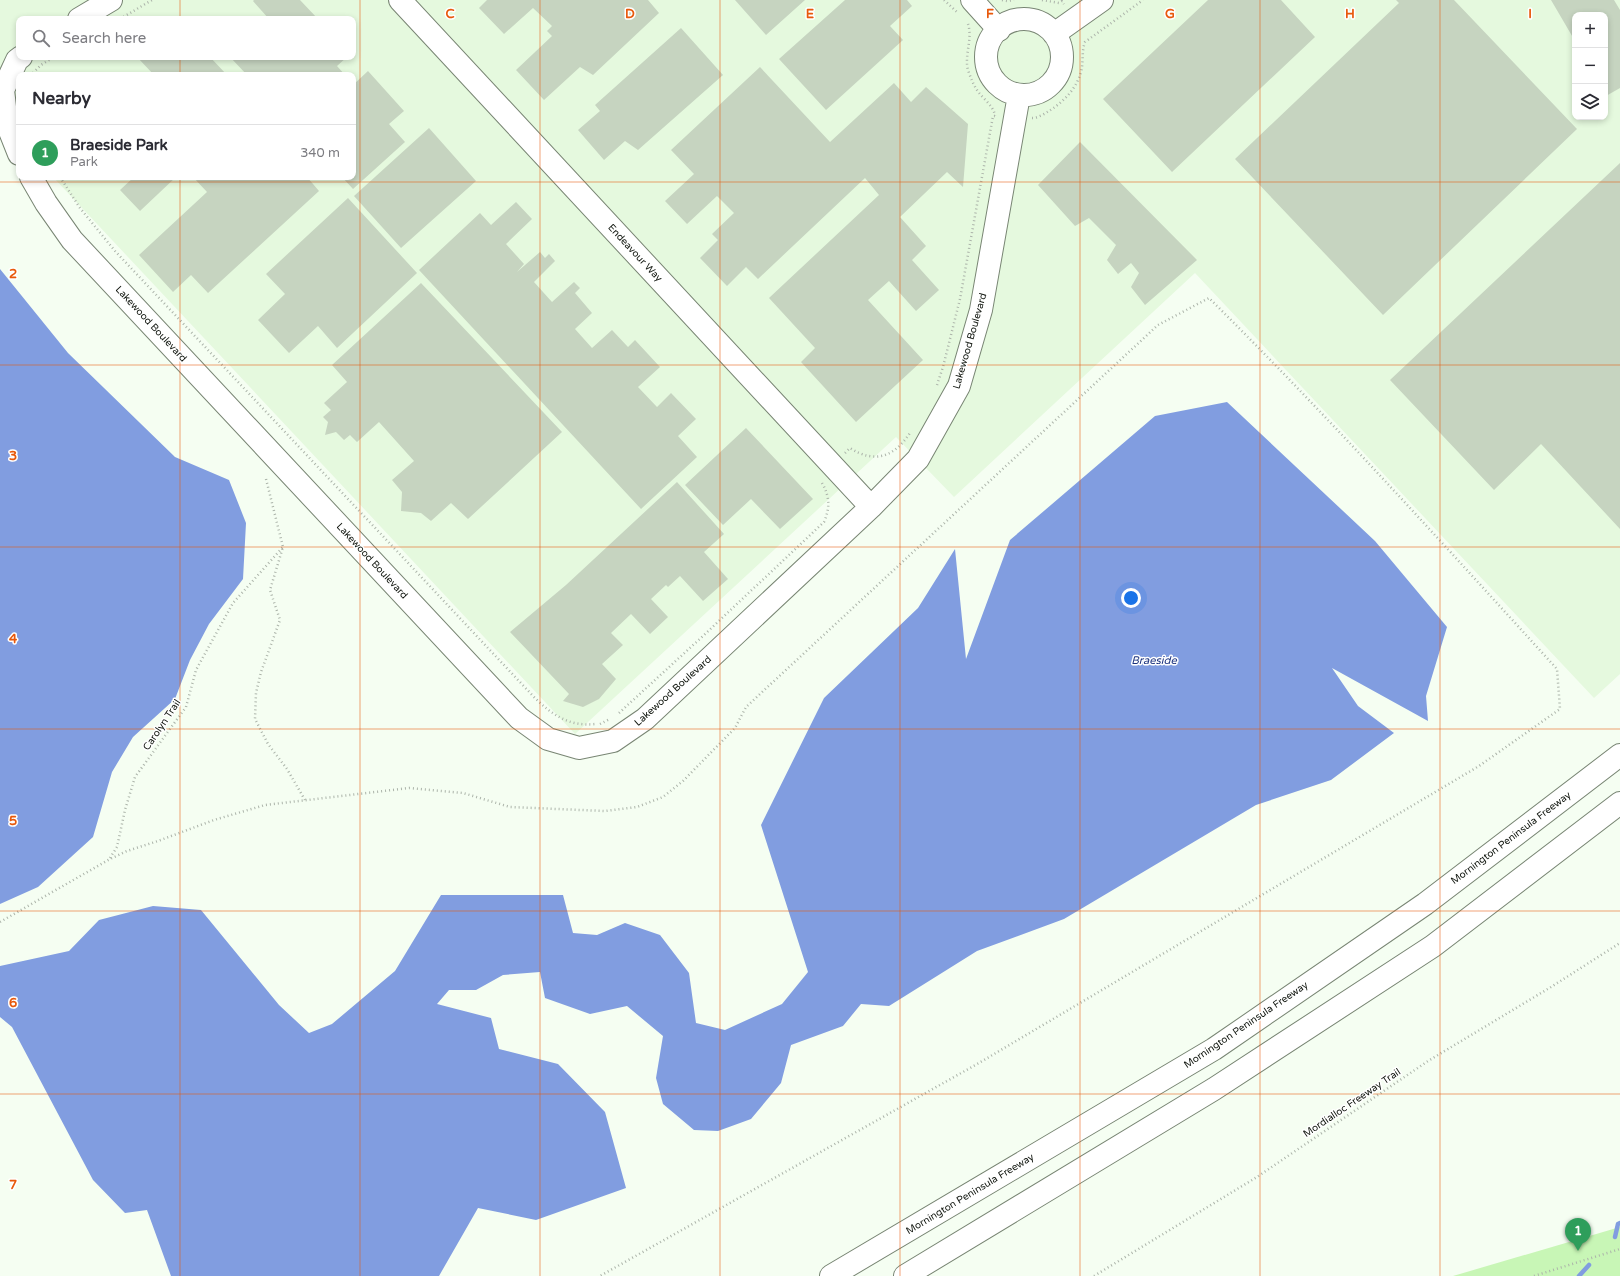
<!DOCTYPE html>
<html lang="en">
<head>
<meta charset="utf-8">
<style>
  :root { --surface:#fff; --page:#f2f2f3; --text:#2b2b33; --muted:#7c7c81; --line:#e1e1e2; --accent:#355bcb }
  body { margin:0; font-family:"Varela Round",sans-serif; background:var(--page); color:var(--text) }
  .controls { position:absolute; right:12px; top:12px; display:grid; overflow:hidden; border-radius:8px; box-shadow:0 2px 6px #0003 }
  .controls button { width:36px; height:36px; display:grid; place-items:center; padding:0; border:0; border-bottom:1px solid var(--line); background:var(--surface); color:var(--text); font:20px sans-serif }
  .you { position:absolute; left:1131px; top:598px; width:14px; height:14px; margin:-10px; border:3px solid #fff; border-radius:50%; background:#1a73e8; box-shadow:0 0 0 6px #1a73e833 }
  .badge { display:grid; place-items:center; width:26px; height:26px; border-radius:50%; background:var(--accent); color:#fff; font-size:13px; font-weight:700 }
  .pin { position:absolute; translate:-50% -33px; filter:drop-shadow(0 1px 2px #0008) }
  .pin::after { content:''; position:absolute; top:21px; width:14px; height:12px; background:inherit; clip-path:polygon(0 0,100% 0,50% 100%) }
  .list { margin:0; padding:0; list-style:none }
  h2 { display:flex; justify-content:space-between; align-items:center; height:52px; margin:0; padding:0 16px; font-size:17px }
  h2 small { font-size:13px; font-weight:400; color:var(--muted) }
  .list li { display:grid; grid-template-columns:26px 1fr auto; gap:12px; align-items:center; box-sizing:border-box; height:56px; padding:0 16px; border-top:1px solid var(--line) }
  .list b { display:block; font-size:15px; white-space:nowrap }
  .list p { margin:0; font-size:13px; white-space:nowrap; color:var(--muted) }
  .list em { font-size:13px; font-style:normal; color:var(--muted) }
  .icon { flex:none; width:22px; height:22px; fill:none; stroke:currentColor; stroke-width:2; stroke-linecap:round; stroke-linejoin:round }
  .map { position:relative; flex:none; width:1620px; height:1276px; overflow:hidden }
  .search { position:absolute; background:var(--surface); box-shadow:0 2px 6px #0003; left:16px; top:16px; width:340px; height:44px; display:flex; align-items:center; gap:10px; box-sizing:border-box; padding:0 14px; border-radius:8px; color:var(--muted); font-size:15px }
  .panel { position:absolute; background:var(--surface); box-shadow:0 2px 6px #0003; left:16px; top:72px; width:340px; height:108px; border-radius:8px }
  .map>svg:first-child { display:block }
  .built { fill:#e5f9de; fill-rule:evenodd }
  .green { fill:#c8f6b6 }
  .water { fill:#819de0 }
  .lines { fill:none; stroke-linecap:round; stroke-linejoin:round }
  .stream { stroke:#819de0; stroke-width:4.5 }
  .building { fill:#c6d4c0 }
  .minor-casing { stroke:#788573; stroke-width:24 }
  .highway-casing { stroke:#788573; stroke-width:24 }
  .path { stroke:#acb4aa; stroke-width:2.5; stroke-dasharray:1 3; stroke-linecap:butt }
  .minor { stroke:#fff; stroke-width:22 }
  .highway { stroke:#fff; stroke-width:22 }
  .grid { fill:none; stroke:#e8590c; stroke-width:1; stroke-opacity:0.55 }
  .labels { text-anchor:middle; dominant-baseline:central; stroke-width:3; stroke-linejoin:round; paint-order:stroke }
  .street-label { font-size:10px; fill:#10150e; stroke:#fff }
  .water-label { font-size:11px; font-style:italic; fill:#19317e; stroke:#fff }
  .grid-label { font-size:13px; text-anchor:middle; font-weight:bold; fill:#e8590c; stroke:#fff; stroke-width:3; stroke-linejoin:round; paint-order:stroke }
</style>
</head>
<body>
<div class="map">
<svg width="1620" height="1276" viewBox="0 0 1620 1276">
  <rect width="100%" height="100%" fill="#f5fef2"/>
  <path class="built" d="M0,0H1620V674L1594,698L1195,273L954,497L896,437L575,734L53,177H353V75H19V140L0,120ZM1575,15H1605V117H1575ZM19,19H353V57H19Z"/>
  <path class="green" d="M1620,1227V1276H1453Z"/>
  <path class="water" d="M0,269L68,353L175,457L229,480L246,523L243,579L209,624L190,660L175,699L133,737L112,772L93,837L38,887L0,904Z
    M1227,402L1375,541L1447,627L1426,696L1428,721L1332,668L1358,706L1394,733L1331,780L1256,805L1064,919L977,951L889,1006L861,1004L843,1026L791,1045L781,1083L751,1119L718,1131L694,1130L663,1104L656,1078L663,1036L627,1006L590,1014L545,998L540,972L503,975L476,990H449L437,1004L491,1018L499,1049L558,1064L605,1112L626,1188L536,1220L478,1208L439,1276H171L147,1210L125,1213L93,1180L12,1027L0,1017V966L69,951L99,920L153,906L201,910L279,1005L309,1033L332,1024L395,971L441,895H563L573,933L597,935L625,923L660,935L689,973L696,1023L725,1030L782,1004L808,972L761,825L824,698L918,608L955,549L966,659L1010,540L1155,416Z"/>
  <g class="lines">
    <path class="stream" d="M1615,1237L1618,1224L1620,1223
      M1579,1276L1589,1265"/>
  </g>
  <path class="building" d="M254,0H300L318,19H269L253,1Z
    M487,0H648L659,13L593,75L580,67L544,100L516,70L552,36L547,31L552,26L533,8L504,34L479,8Z
    M735,0H805L766,35Z
    M845,0H907L912,6L890,26L903,40L826,110L779,59Z
    M1208,0H1281L1315,37L1172,172L1103,99Z
    M1396,0H1454L1577,129L1383,315L1235,159L1399,3Z
    M1551,0H1614L1620,10V88L1606,96L1605,94V15H1575V41Z
    M681,28L723,75L638,150L625,141L604,160L578,130L600,111L595,105Z
    M137,57H210L227,75H154Z
    M230,57H347L337,66L345,75H247Z
    M760,67L830,142L894,83L911,102L926,87L968,124L963,187L947,172L900,217L926,246L912,260L939,290L916,311L889,281L868,300L923,360L856,422L801,362L815,348L769,298L879,195L865,178L758,279L746,267L727,286L700,258L718,240L712,234L734,213L717,196L687,224L665,201L694,174L671,150Z
    M368,71L404,111L389,124L405,142L353,189L342,177H353V85Z
    M429,128L476,181L401,248L354,196Z
    M1080,142L1197,260L1145,305L1131,287L1139,273L1131,263L1118,274L1107,260L1116,245L1089,218L1075,226L1038,185Z
    M1620,163V529L1541,444L1494,490L1390,380Z
    M134,177H176L140,211L120,190Z
    M193,177H307L319,191L208,293L191,275L173,292L139,255L207,192Z
    M348,198L417,273L337,348L318,326L289,353L258,320L285,294L266,274Z
    M516,202L532,219L506,244L524,264L517,272L540,252L545,258L549,254L555,261L534,282L552,302L574,282L580,288L575,293L592,313L575,329L592,348L612,330L628,347L635,340L660,367L638,387L657,407L671,393L696,419L678,436L697,457L641,509L419,270L480,213L491,225Z
    M421,283L562,432L468,519L451,503L431,521L421,513L401,511L402,492L392,480L414,461L379,422L357,442L350,435L344,440L336,432L325,435L328,422L323,417L331,410L324,403L347,382L332,365Z
    M746,428L813,499L780,529L751,499L723,525L685,485Z
    M677,482L724,534L704,552L728,579L703,601L680,576L668,587L666,585L651,599L668,617L650,634L631,614L611,633L623,645L602,664L616,679L599,699L583,707L563,701L569,694L510,632L566,585Z"/>
  <g class="lines">
    <defs>
      <path id="minor" d="M400,0L871,507
        M972,0L999,30
        M79,19L111,0
        M986 57a38 38 0 1 1 76 0a38 38 0 1 1-76 0Z
        M1054,34L1102,0
        M19,154L7,124L3,90L17,60L21,57
        M31,177L46,203L72,240L519,718L548,739L579,748L613,741L645,719L871,507L918,459L959,386L981,310L1019,95"/>
      <path id="highway" d="M831,1276L1214,1049L1425,904L1620,755
        M905,1276L1214,1089L1433,946L1620,803"/>
    </defs>
    <use href="#minor" class="minor-casing"/>
    <use href="#highway" class="highway-casing"/>
    <path class="path" d="M944,0L957,12
      M1002,0L1007,1L1014,0
      M1042,0L1059,3L1062,1L1064,4
      M120,19L152,0
      M968,24C973,39 964,55 968,70C971,79 974,86 979,93C985,100 994,107 995,116
      M33,73L41,65L54,57
      M1032,118C1038,118 1044,114 1049,111C1065,101 1079,86 1082,67C1083,59 1082,50 1085,42L1143,0
      M60,177L80,208L115,251L534,697C551,714 569,727 595,724
      M937,385L943,367L960,299L993,116H995
      M845,453L850,448C875,464 894,457 910,433
      M266,479L283,547L270,590L280,620L261,672L256,693L255,719L268,744L287,769L305,800
      M619,713L703,636L824,522C830,508 830,497 822,483
      M600,724L610,719
      M110,858L117,847L125,810L135,777L186,707L196,670L233,603L283,547
      M0,922L110,859L127,851L158,841L214,820L265,805L409,788L463,793L510,807L605,811L637,807L663,797L683,781L735,728L746,707L1158,325L1209,298C1330,418 1443,544 1557,669L1560,709L1479,766L979,1063L600,1276
      M1094,1276L1257,1177L1428,1061L1551,987L1620,943
      M1534,1276L1620,1249"/>
    <use href="#minor" class="minor"/>
    <use href="#highway" class="highway"/>
  </g>
  <path class="grid" d="M180,0V19M360,0V1276M540,0V1276M720,0V1276M900,0V1276M1080,0V1276M1260,0V1276M1440,0V1276M180,57V75M180,177V1276M0,182H1620M0,365H1620M0,547H1620M0,729H1620M0,911H1620M0,1094H1620"/>
  <g class="labels">
    <g class="street-label">
      <text transform="translate(635 253) rotate(47)">Endeavour Way</text>
      <text transform="translate(151 324) rotate(47)">Lakewood Boulevard</text>
      <text transform="translate(970 341) rotate(-74)">Lakewood Boulevard</text>
      <text transform="translate(372 561) rotate(47)">Lakewood Boulevard</text>
      <text transform="translate(673 691) rotate(-42)">Lakewood Boulevard</text>
      <text transform="translate(162 725) rotate(-56)">Carolyn Trail</text>
      <text transform="translate(1511 838) rotate(-37)">Mornington Peninsula Freeway</text>
      <text transform="translate(1246 1025) rotate(-34)">Mornington Peninsula Freeway</text>
      <text transform="translate(1352 1103) rotate(-34)">Mordialloc Freeway Trail</text>
      <text transform="translate(970 1194) rotate(-31)">Mornington Peninsula Freeway</text>
    </g>
    <g class="water-label">
      <text x="1154" y="660">Braeside</text>
    </g>
  </g>
  <g class="grid-label">
    <text x="450" y="18">C</text>
    <text x="630" y="18">D</text>
    <text x="810" y="18">E</text>
    <text x="990" y="18">F</text>
    <text x="1170" y="18">G</text>
    <text x="1350" y="18">H</text>
    <text x="1530" y="18">I</text>
    <text x="13" y="278">2</text>
    <text x="13" y="460">3</text>
    <text x="13" y="643">4</text>
    <text x="13" y="825">5</text>
    <text x="13" y="1007">6</text>
    <text x="13" y="1189">7</text>
  </g>
</svg>
<div class="controls">
<button>+</button>
<button>−</button>
<button><svg class="icon" aria-label="layers" viewBox="0 0 24 24"><path d="M12 4l9 5-9 5-9-5zM3 14l9 5 9-5"/></svg></button>
</div>
<div class="you"></div>
<div class="pin badge" style="left:1578px;top:1251px;background:#2e9e5b">1</div>
<div class="search"><svg class="icon" aria-label="search" viewBox="0 0 24 24"><circle cx="10" cy="10" r="6"/><path d="M15 15l6 6"/></svg>Search here</div>
<section class="panel">
<h2>Nearby<small></small></h2>
<ul class="list">
<li><span class="badge" style="background:#2e9e5b">1</span><div><b>Braeside Park</b><p>Park</p></div><em>340 m</em></li>
</ul>
</section>
</div>
</body>
</html>
